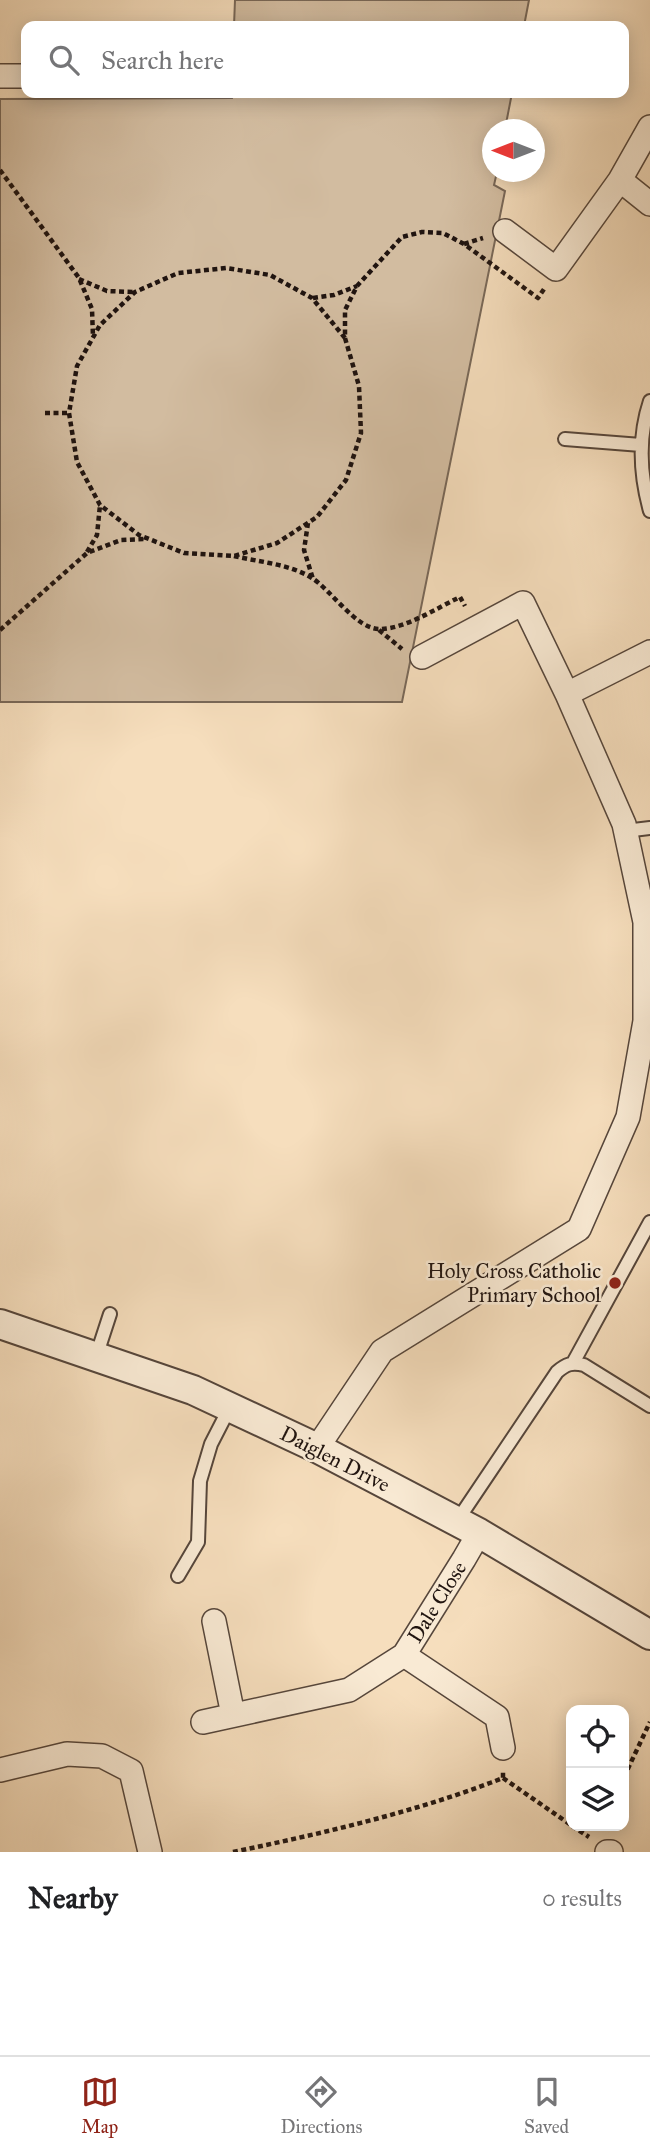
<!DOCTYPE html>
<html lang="en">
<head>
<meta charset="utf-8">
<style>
  :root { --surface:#fff; --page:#f6f6f6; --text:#202124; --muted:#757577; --line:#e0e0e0; --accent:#8f2418 }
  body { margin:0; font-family:"IM FELL Great Primer",serif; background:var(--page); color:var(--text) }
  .controls { position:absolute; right:21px; bottom:21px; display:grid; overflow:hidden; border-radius:14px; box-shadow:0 4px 18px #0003 }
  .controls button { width:63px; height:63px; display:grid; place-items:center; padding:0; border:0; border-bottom:2px solid var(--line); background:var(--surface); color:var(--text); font:35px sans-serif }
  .compass { position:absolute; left:482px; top:119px; width:63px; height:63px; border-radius:50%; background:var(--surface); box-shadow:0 4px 18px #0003; rotate:270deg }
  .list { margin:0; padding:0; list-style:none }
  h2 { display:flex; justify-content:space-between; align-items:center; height:91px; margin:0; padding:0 28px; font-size:30px }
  h2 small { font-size:23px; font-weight:400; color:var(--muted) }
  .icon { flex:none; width:38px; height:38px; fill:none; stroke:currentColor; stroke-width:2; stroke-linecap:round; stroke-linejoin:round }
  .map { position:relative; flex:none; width:650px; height:1852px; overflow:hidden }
  .search { position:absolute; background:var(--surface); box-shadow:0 4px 18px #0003; left:21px; right:21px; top:21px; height:77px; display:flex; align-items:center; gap:18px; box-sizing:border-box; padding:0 24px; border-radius:14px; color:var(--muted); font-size:26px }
  .sheet { height:203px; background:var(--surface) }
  nav { display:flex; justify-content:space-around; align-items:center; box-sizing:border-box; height:98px; border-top:2px solid var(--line); background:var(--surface); font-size:19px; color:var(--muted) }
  nav a { display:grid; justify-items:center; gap:4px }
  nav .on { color:var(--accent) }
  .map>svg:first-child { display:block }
  .green { fill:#d2bca0; stroke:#796858; stroke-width:2 }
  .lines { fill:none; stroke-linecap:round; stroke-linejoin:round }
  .service-casing { stroke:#56463b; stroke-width:16 }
  .minor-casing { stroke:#56463b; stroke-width:26 }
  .tertiary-casing { stroke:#56463b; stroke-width:32 }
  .path { stroke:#201410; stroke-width:4.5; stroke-dasharray:5 3.5; stroke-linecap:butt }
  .service { stroke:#f9ead4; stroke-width:12 }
  .minor { stroke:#f9ead4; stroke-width:23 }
  .tertiary { stroke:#f9ead4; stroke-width:28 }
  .poi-dot { fill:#8f2418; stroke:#f9ead4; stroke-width:2.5 }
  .labels { text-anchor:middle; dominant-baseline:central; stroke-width:5; stroke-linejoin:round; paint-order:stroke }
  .poi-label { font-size:21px; fill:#201410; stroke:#f9ead4; text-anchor:end }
  .street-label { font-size:21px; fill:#201410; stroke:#f9ead4 }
</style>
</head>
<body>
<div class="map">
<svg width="650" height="1852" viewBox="0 0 650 1852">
  <rect width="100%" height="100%" fill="#f6debd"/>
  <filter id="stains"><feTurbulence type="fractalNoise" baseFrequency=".00286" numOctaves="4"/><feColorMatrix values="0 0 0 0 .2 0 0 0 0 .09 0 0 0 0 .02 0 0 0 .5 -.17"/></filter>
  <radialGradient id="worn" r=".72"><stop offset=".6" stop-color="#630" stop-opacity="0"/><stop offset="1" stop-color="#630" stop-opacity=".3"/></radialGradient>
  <path class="green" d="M235,0H529L524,26H234Z
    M233,93H512L505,129L492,130V172H497L494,185L505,191L402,702H0V99L232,98Z"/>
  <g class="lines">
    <defs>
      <path id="service" d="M650,401C638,437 640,475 650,511
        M565,439L641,445
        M625,831L650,828
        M96,1357L110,1314
        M573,1363L650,1222
        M457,1521L557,1372C566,1364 572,1362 584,1365L650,1406
        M178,1576L198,1542L200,1481L211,1444L230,1407"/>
      <path id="minor" d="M0,76H26
        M650,127L620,180L650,204
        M505,231L556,269L620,180
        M422,657L523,603L567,694
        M317,1448L382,1351L579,1229L628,1117L645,1021V922L624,824L567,694L650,652
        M479,1533L464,1559L404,1655L497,1717L503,1748
        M214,1621L233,1715
        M203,1722L349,1690L404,1655
        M0,1770L67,1754L102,1756L131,1771L150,1852
        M607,1852H611"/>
      <path id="tertiary" d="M0,1324L193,1390L317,1448L479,1533L650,1635"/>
    </defs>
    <use href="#service" class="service-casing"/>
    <use href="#minor" class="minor-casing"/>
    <use href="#tertiary" class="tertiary-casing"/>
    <path class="path" d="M0,170L79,278L92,309L93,337
      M464,244L483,238
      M79,279L107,291L134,292
      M313,298L334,295L357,286
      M345,338L312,298L270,275L226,268L178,273L135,292L100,325L77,366L69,413L77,462L100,505L139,535L184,553L234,556L277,543L317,517L346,480L361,433L359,386L345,338V310L357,286L402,237L422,232L443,233L464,244L538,298L544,289
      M45,413H69
      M308,523L304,550L313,579
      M87,552L97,535L100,505
      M234,556C259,562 290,564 312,578C331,590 357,630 380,629C405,629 437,608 460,597L465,606
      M0,630L87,553L121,540L145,539
      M379,630L402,649
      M624,1777L650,1722
      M503,1778L571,1825
      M572,1826L589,1837
      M233,1852C324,1833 416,1812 503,1778V1772"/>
    <use href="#service" class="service"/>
    <use href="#minor" class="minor"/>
    <use href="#tertiary" class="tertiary"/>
  </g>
  <circle class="poi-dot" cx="615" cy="1283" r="7"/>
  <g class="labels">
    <g class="poi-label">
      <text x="601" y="1271">Holy Cross Catholic<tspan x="601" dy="24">Primary School</tspan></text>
    </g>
    <g class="street-label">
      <text transform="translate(335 1459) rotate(27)">Daiglen Drive</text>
      <text transform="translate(437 1602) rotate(-58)">Dale Close</text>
    </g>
  </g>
  <rect width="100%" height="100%" filter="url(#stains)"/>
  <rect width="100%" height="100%" fill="url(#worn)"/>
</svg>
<div class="controls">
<button><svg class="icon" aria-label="locate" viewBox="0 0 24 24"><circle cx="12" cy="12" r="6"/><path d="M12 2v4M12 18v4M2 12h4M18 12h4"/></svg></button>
<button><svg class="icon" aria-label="layers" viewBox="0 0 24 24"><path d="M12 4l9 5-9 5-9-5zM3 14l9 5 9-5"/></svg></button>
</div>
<svg class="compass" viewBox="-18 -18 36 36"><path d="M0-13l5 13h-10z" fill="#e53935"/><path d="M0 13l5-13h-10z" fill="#757577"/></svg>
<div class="search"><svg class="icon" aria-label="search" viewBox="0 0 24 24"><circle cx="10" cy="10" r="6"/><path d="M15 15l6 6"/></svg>Search here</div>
</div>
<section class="sheet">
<h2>Nearby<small>0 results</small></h2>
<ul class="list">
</ul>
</section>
<nav>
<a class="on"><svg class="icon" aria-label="map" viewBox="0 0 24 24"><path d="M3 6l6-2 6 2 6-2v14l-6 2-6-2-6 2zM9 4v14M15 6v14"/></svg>Map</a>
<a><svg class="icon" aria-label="directions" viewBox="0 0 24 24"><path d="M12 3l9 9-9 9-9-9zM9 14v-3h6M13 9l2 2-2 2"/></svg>Directions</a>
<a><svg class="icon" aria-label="saved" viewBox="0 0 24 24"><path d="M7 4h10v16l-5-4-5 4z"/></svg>Saved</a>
</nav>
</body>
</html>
